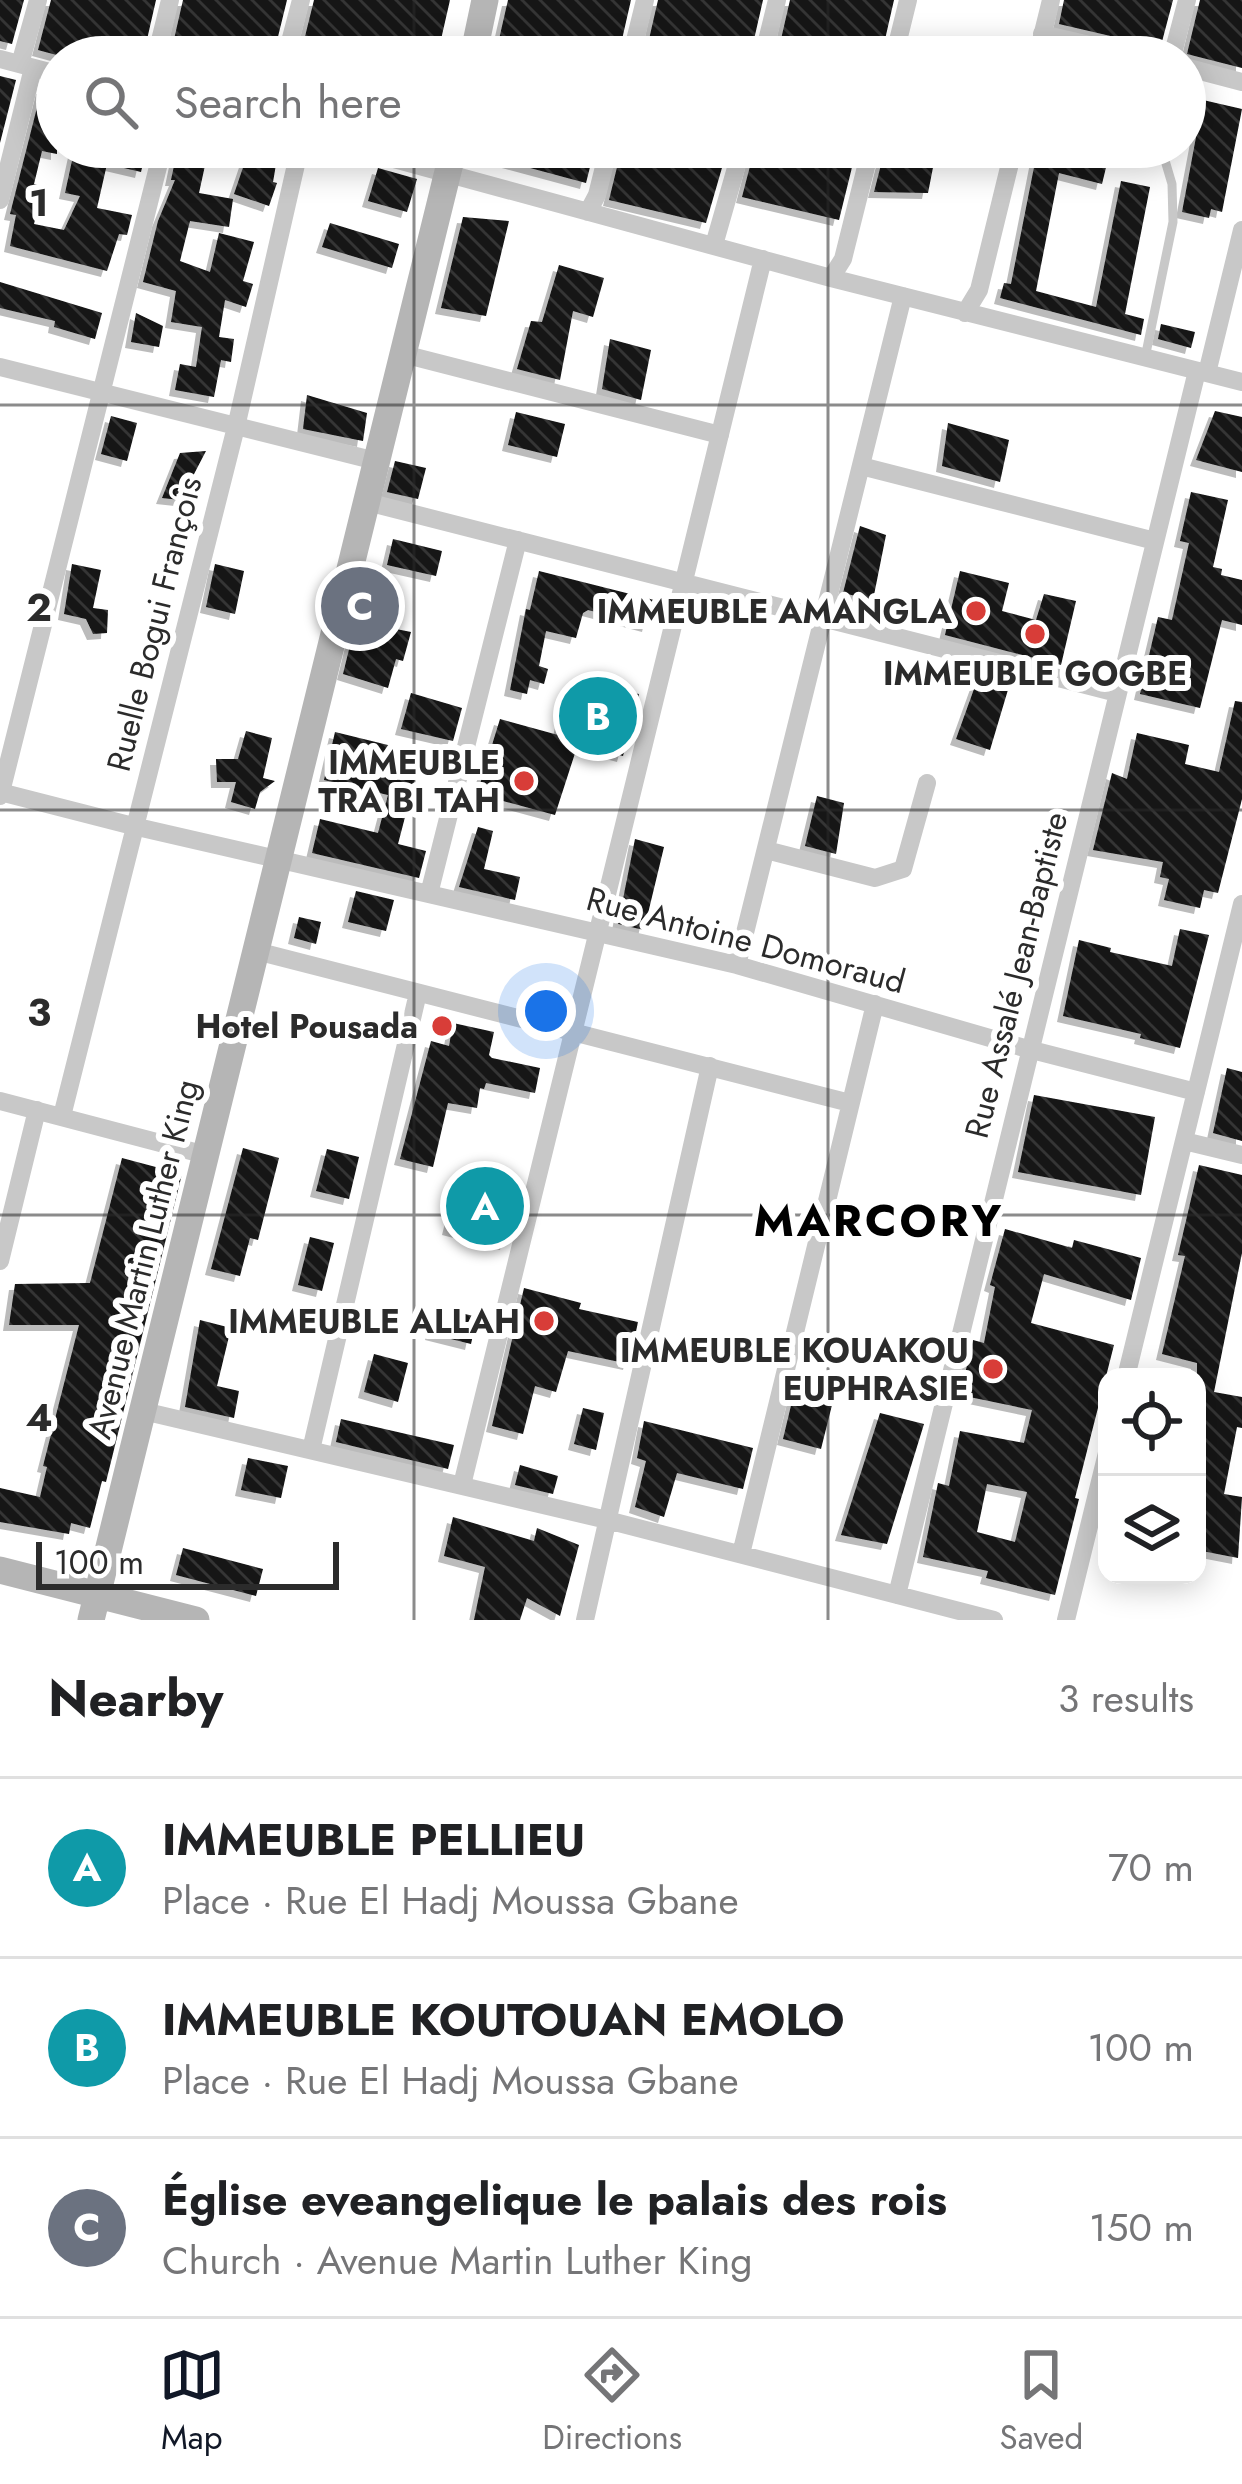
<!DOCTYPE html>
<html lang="en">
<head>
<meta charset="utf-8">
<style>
  :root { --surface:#fff; --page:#f2f2f2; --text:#202124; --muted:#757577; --line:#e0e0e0; --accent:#111827 }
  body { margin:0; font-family:Jost,sans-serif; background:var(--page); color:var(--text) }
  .controls { position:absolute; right:36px; bottom:36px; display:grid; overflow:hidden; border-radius:24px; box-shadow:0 6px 30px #0003 }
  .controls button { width:108px; height:108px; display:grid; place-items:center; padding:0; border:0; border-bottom:3px solid var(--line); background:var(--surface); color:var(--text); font:60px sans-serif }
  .scale { position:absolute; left:36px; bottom:30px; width:303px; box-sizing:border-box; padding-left:12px; border:6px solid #2b2b2b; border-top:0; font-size:33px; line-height:42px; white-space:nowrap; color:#2b2b2b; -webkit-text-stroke:9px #fff; paint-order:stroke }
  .you { position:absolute; left:546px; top:1011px; width:42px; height:42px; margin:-30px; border:9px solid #fff; border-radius:50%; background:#1a73e8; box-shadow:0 0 0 18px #1a73e833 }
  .badge { display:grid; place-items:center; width:78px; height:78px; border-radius:50%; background:var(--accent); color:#fff; font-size:39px; font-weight:700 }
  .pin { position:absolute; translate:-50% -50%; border:6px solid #fff; box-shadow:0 3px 12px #0006 }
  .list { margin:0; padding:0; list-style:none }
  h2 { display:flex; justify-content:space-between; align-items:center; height:156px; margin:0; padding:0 48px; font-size:51px }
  h2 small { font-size:39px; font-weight:400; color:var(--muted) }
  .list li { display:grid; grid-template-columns:78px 1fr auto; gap:36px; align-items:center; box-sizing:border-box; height:180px; padding:0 48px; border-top:3px solid var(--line) }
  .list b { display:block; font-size:45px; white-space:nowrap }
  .list p { margin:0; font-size:39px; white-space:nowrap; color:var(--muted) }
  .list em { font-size:39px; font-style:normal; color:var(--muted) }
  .icon { flex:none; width:66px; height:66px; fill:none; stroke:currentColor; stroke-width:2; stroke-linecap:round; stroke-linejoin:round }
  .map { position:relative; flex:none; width:1242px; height:1620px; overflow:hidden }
  .search { position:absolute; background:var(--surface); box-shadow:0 6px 30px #0003; left:36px; right:36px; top:36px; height:132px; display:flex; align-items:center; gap:30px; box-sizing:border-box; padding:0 42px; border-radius:66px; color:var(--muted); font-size:45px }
  .sheet { height:696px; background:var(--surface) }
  nav { display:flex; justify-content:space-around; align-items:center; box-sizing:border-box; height:168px; border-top:3px solid var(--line); background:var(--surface); font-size:33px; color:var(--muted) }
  nav a { display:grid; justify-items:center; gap:6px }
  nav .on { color:var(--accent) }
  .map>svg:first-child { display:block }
  .building { fill:url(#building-back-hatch); fill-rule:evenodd; filter:url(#shadow) }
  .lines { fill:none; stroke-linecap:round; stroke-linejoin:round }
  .lane { stroke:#c8c8c8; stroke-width:9 }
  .street { stroke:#c8c8c8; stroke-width:18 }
  .secondary { stroke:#b5b5b5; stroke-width:27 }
  .grid { fill:none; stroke:#2b2b2b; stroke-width:3; stroke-opacity:0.55 }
  .poi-dot { fill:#d83d38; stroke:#fff; stroke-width:4.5 }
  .labels { text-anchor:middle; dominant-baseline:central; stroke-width:12; stroke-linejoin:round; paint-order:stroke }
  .poi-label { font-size:33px; font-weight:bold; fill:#2b2b2b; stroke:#fff; text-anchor:end }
  .street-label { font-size:33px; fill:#2b2b2b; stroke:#fff }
  .district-label { font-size:45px; font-weight:bold; letter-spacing:3px; fill:#000; stroke:#fff }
  .grid-label { font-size:39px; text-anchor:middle; font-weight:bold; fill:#2b2b2b; stroke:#fff; stroke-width:12; stroke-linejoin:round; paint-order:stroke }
</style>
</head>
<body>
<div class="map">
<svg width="1242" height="1620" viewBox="0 0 1242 1620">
  <defs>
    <pattern id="building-back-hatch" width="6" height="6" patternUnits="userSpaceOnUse" patternTransform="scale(3)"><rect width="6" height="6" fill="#121212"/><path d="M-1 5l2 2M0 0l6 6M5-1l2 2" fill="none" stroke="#353535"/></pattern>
    <filter id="shadow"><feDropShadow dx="-6" dy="6" stdDeviation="0" flood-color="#0004"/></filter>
  </defs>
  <rect width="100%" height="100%" fill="#fff"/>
  <path class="building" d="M0,0H24L12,44L0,41Z
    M51,0H156L143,57H64L38,50Z
    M183,0H287L273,57H170Z
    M314,0H450L437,57H300Z
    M508,0H631L618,57H495Z
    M658,0H763L750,57H645Z
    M790,0H894L881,57H777Z
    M1064,0H1173L1159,53L1145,44L1059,24Z
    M1200,0H1242V68L1187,54Z
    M0,76L16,80L0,143Z
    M42,88L57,90V154L42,151L34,184L43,186L34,224L64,230L80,196L65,193L75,147H147L141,172L107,164L97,208L132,215L127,235L119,234L107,271L10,246L16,215L10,214Z
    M1203,100L1242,109L1222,212L1211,209L1209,218L1182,212Z
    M178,147H209L199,193L233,199L229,227L190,221L180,261L210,272L219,233L254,242L243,281L253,284L246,307L225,300L219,337L234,339L231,362L221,360L214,397L175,390L180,364L196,367L202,327L171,322L176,291L143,282L158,221L175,180H171Z
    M250,147H279L273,182L277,183L269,206L234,194Z
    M472,147H595L586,183L471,152Z
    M622,147H728L706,223L609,200Z
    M755,147H857L839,220L742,197Z
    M918,147H937L928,193L874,192L884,153Z
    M1038,147H1111L1102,184L1059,173L1036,291L1096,307L1121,181L1150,187L1125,314L1144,319L1141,335L1000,298L1004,283L1011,284Z
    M378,168L417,179L407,212L368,201Z
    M463,217L509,221L486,316L441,308Z
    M330,223L399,244L392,268L322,247Z
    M559,265L604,278L593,317L573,311L560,380L517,369L531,321L542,322Z
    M0,282L102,313L95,339L54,327L55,321L0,308Z
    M136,313L163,326L159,347L131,342Z
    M1161,324L1195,332L1191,348L1158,339Z
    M610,339L651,350L641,400L602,389Z
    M307,395L367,413L363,441L303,429Z
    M1215,411L1242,417V472L1196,460Z
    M516,412L565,424L557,457L508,445Z
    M111,416L137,423L127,461L101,454Z
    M948,423L1009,440L1000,482L942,466Z
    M206,451L193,476L190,501L162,498L180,453Z
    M395,461L426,468L418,499L387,492Z
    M1191,492L1228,500L1213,567L1222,569L1221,575L1242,580V625L1222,620L1200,708L1140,694L1158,617L1172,620L1189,543L1180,541Z
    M860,526L886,535L873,600L843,593Z
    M393,539L442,551L436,576L387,565Z
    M72,564L101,570L93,608L108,610L107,633L93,634L86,619L64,614Z
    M215,564L244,571L235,614L206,607Z
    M539,571L654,600L648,626L588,610L583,613L576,638L546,631L539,666L548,669L544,684L530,680L527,694L510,690L526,609L530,610Z
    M960,571L1009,583L1002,611L1036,620L1044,594L1076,601L1061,665L945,635Z
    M356,621L411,632L403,661L396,659L388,688L343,674Z
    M978,678L1010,683L990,750L956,739Z
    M570,682L639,694L623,756L578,744L555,815L477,794L500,719L558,735Z
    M411,693L462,708L453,741L401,729Z
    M1235,701L1242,702V799L1218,893L1204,890L1200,908L1164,900L1169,879L1160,877L1163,862L1093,850L1112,773L1127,779L1137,733L1189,745L1185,764L1219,772Z
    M246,731L272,738L263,778L275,781L260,792L255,809L231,802L236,782H217L216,759H238Z
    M335,732L396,747L389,769L416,775L398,844L426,851L419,878L312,853L320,819L378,833L388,795L324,780Z
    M817,796L844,803L836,854L805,846Z
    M478,827L493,831L484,869L520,877L515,900L459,887Z
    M635,839L664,847L644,930L618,924Z
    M356,891L394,900L386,931L348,922Z
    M299,917L321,922L316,944L294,938Z
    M1180,929L1209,935L1180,1048L1140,1038L1141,1034L1063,1016L1079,940L1111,948L1110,952L1172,966Z
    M453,1023L494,1032L489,1055L492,1058L540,1068L535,1093L486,1083L484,1089L480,1088L477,1108L448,1103L433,1167L400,1159L431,1041L449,1046Z
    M1227,1068L1242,1072V1141L1213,1133Z
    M1034,1095L1155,1117L1141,1195L1018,1172Z
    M243,1148L279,1158L258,1240L250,1238L240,1276L211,1269Z
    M327,1149L359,1157L349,1199L316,1191Z
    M122,1158L182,1174L106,1482L102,1481L90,1528L71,1523L69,1534L0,1522V1488L40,1497L47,1467L43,1466L79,1325H9L15,1284L90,1283Z
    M1199,1165L1242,1175V1253L1214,1392L1242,1397V1428L1237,1427L1224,1494L1242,1497L1238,1558L1197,1550V1363L1162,1354L1185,1256L1178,1255Z
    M463,1169L521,1184L506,1244L448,1229Z
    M1005,1229L1072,1248L1074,1240L1141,1258L1131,1300L1044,1274L1031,1323L1114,1345L1075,1498L1079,1499L1055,1595L986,1578L988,1571L923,1557L938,1483L949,1486L960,1431L1024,1443L1032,1410L960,1395L973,1340L984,1343L995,1287L990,1285ZM987,1484L1027,1492L1015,1542L977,1532Z
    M310,1237L334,1243L322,1291L298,1285Z
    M524,1288L581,1303L579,1309L638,1322L629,1364L568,1351L556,1392L535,1386L523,1434L492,1426Z
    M438,1307L477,1317L471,1344L431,1334Z
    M200,1320L231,1328L217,1386L239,1391L234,1418L185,1407Z
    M374,1354L408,1363L398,1402L364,1392Z
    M795,1389L834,1397L821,1449L783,1439Z
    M583,1408L604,1413L596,1450L574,1444Z
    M880,1413L924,1424L887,1544L841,1535Z
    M341,1419L454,1445L448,1469L336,1442Z
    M644,1421L753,1448L743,1489L677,1473L664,1517L635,1507L646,1461L637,1458Z
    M248,1458L288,1466L281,1498L241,1490Z
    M520,1465L558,1476L553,1494L515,1485Z
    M453,1517L534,1541L537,1528L579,1545L560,1616L527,1598L520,1620H474L485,1567L444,1556Z
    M183,1548L263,1569L256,1596L176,1575Z"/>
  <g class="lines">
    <path class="lane" d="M1145,358L1173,222L1172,184L1161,147"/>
    <path class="street" d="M1042,34L1142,57
      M156,57L170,0
      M286,57L301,0
      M631,57L645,0
      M763,57L777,0
      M894,57L908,0
      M1037,57L1051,0
      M1172,57L1187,0
      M0,59L57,74
      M20,64L38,0
      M1185,67L1242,82
      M350,147L831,278L1242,382
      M0,200L33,68
      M588,212L597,195L609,147
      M714,245L742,147
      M831,278L843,259L871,147
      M965,313L979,290L1014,147
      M403,354L720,435
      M0,367L376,461
      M1207,373L1242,230
      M861,466L1155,541
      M367,502L1117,693
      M0,792L133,826L737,965L1028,1049L1196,1092
      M0,796L163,147
      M766,850L875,878L903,869L927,783
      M429,894L518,540
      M256,951L850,1103
      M737,965L903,296
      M0,1101L206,1155
      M62,1116L236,427L300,147
      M1184,1141L1242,1155
      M0,1261L37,1110
      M1126,1377L1242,904
      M143,1411L607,1520L994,1620
      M311,1450L418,993
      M462,1485L763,259
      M741,1554L875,1004
      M897,1595L1197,371
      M585,1620L710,1066
      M1066,1620L1107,1453"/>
    <path class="secondary" d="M473,57L485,0
      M0,1570L196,1620
      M91,1620L454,147"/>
  </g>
  <path class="grid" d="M414,0V57M828,0V57M414,147V1620M828,147V1620M0,405H1242M0,810H1242M0,1215H1242"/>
  <g class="poi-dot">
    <circle cx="976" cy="611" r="12"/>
    <circle cx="1035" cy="634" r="12"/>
    <circle cx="524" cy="781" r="12"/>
    <circle cx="442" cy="1026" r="12"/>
    <circle cx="544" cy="1321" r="12"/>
    <circle cx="993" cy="1369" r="12"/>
  </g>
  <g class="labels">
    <g class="poi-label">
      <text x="952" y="611">IMMEUBLE AMANGLA</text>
      <text x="1035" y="673" text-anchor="middle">IMMEUBLE GOGBE</text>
      <text x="500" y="762">IMMEUBLE<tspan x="500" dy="38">TRA BI TAH</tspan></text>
      <text x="418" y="1026">Hotel Pousada</text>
      <text x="520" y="1321">IMMEUBLE ALLAH</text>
      <text x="969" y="1350">IMMEUBLE KOUAKOU<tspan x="969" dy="38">EUPHRASIE</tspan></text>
    </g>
    <g class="street-label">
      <text transform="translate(154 624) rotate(-76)">Ruelle Bogui François</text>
      <text transform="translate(746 940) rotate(15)">Rue Antoine Domoraud</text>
      <text transform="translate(1016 975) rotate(-76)">Rue Assalé Jean-Baptiste</text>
      <text transform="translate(143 1259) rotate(-76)">Avenue Martin Luther King</text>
    </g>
    <g class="district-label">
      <text x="879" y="1220">MARCORY</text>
    </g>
  </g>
  <g class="grid-label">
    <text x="39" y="216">1</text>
    <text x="39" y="621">2</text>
    <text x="39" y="1026">3</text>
    <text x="39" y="1431">4</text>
  </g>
</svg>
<div class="controls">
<button><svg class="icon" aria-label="locate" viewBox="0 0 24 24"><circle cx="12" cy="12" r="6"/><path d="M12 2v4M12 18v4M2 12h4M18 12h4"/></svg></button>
<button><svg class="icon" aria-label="layers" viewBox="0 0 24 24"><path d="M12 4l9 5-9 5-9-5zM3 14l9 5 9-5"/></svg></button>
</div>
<div class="scale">100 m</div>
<div class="you"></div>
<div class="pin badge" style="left:485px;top:1206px;background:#0f9aa8">A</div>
<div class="pin badge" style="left:598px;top:716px;background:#0f9aa8">B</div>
<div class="pin badge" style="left:360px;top:606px;background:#6b7280">C</div>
<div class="search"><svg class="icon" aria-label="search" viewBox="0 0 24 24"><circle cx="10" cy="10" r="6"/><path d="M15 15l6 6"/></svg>Search here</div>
</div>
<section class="sheet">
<h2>Nearby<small>3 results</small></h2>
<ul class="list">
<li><span class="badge" style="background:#0f9aa8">A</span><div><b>IMMEUBLE PELLIEU</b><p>Place · Rue El Hadj Moussa Gbane</p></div><em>70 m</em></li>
<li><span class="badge" style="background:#0f9aa8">B</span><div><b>IMMEUBLE KOUTOUAN EMOLO</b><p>Place · Rue El Hadj Moussa Gbane</p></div><em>100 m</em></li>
<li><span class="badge" style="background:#6b7280">C</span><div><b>Église eveangelique le palais des rois</b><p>Church · Avenue Martin Luther King</p></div><em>150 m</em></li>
</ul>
</section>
<nav>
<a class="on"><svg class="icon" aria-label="map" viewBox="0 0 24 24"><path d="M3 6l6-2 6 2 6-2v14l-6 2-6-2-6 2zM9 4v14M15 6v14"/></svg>Map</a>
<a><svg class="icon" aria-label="directions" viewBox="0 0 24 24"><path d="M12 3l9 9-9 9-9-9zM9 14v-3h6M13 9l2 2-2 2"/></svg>Directions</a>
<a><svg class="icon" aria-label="saved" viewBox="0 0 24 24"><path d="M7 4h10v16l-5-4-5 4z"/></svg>Saved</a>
</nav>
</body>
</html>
